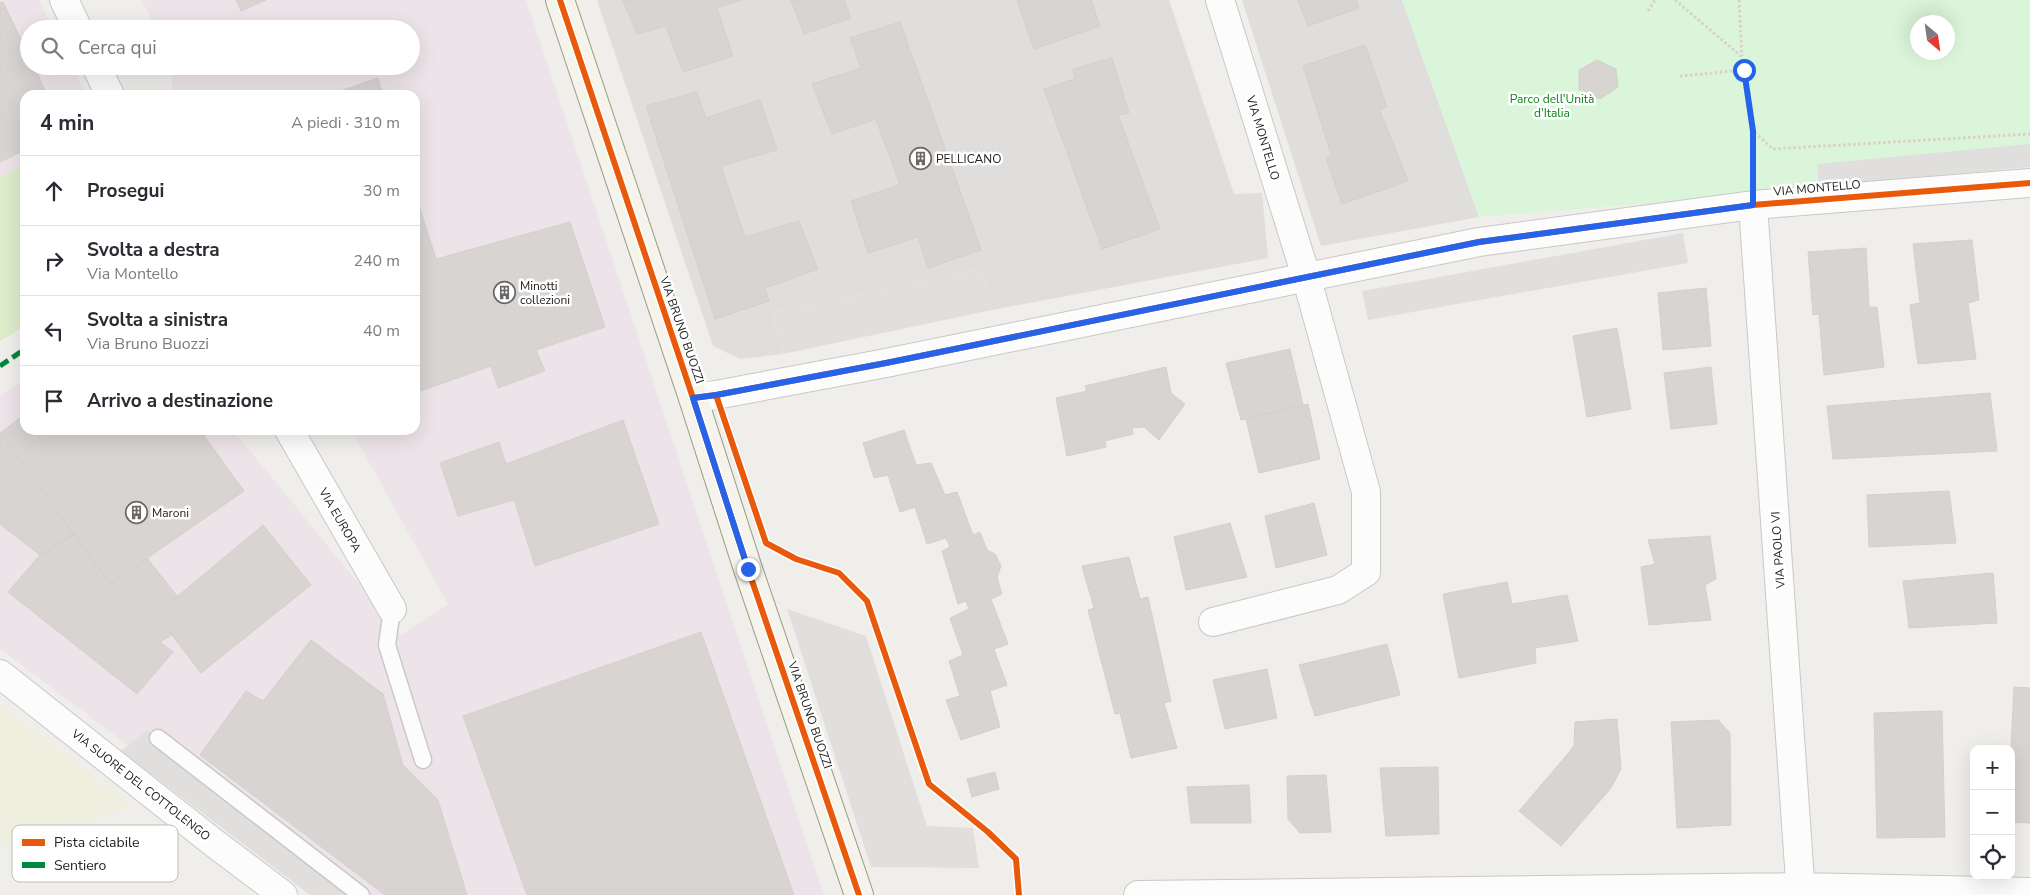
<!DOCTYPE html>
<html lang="it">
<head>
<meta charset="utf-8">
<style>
  :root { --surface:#fff; --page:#f2f2f3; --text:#2b2b33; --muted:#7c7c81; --line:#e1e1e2 }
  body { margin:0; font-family:"Nunito Sans",sans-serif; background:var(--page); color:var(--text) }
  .controls { position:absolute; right:15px; bottom:15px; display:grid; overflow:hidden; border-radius:10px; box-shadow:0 5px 20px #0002 }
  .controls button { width:45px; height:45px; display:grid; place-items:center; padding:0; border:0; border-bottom:1px solid var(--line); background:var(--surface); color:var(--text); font:25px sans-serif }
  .compass { position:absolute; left:1910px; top:15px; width:45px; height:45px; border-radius:50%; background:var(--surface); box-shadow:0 5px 20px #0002; rotate:151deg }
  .stop { position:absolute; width:15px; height:15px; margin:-11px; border:4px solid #2563eb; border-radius:50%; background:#fff }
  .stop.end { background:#2563eb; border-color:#fff; box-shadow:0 1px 5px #0008 }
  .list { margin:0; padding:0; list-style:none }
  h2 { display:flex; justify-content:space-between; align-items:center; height:65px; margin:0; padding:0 20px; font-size:21px }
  h2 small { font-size:16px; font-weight:400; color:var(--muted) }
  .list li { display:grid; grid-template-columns:32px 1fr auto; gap:15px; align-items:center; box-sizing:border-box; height:70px; padding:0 20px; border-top:1px solid var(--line) }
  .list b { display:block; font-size:19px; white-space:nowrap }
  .list p { margin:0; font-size:16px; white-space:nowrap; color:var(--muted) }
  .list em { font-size:16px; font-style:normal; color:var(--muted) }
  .icon { flex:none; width:28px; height:28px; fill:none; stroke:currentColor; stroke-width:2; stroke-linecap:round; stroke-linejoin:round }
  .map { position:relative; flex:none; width:2030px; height:895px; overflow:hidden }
  .search { position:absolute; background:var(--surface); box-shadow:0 5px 20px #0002; left:20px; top:20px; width:400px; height:55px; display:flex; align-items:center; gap:12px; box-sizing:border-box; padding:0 18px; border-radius:28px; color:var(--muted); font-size:19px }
  .panel { position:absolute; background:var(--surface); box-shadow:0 5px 20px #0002; left:20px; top:90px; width:400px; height:345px; border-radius:15px }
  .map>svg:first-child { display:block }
  .residential { fill:#dfdedc }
  .industrial { fill:#ede4e9 }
  .farmland { fill:#efefdf }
  .grass { fill:#ddeccb }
  .park { fill:#daf5da; fill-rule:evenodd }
  .parking { fill:#e0dfde }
  .building { fill:#d7d4d2; stroke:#d3d0cc }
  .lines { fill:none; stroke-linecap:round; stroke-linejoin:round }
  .lane-casing { stroke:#c9c8c7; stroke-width:19 }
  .street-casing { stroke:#c9c8c7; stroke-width:30 }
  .secondary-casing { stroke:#999a82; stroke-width:30 }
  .path { stroke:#dccecd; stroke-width:3; stroke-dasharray:2.5 2.5; stroke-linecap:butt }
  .lane { stroke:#fdfcfc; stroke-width:16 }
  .street { stroke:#fdfcfc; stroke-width:28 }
  .secondary { stroke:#f4f4ed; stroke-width:28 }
  .quiet { stroke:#00873e; stroke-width:5; stroke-dasharray:10 5; stroke-linecap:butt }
  .cycleway-casing { stroke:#fff; stroke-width:9 }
  .cycleway { stroke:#e8590c; stroke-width:6 }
  .route { stroke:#2563eb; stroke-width:6 }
  .labels { text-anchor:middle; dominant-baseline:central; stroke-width:5; stroke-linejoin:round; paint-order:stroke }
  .park-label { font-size:12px; fill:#0c8416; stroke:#fff }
  .street-label { font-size:12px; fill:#222; stroke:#fff }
  .poi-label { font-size:12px; fill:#222; stroke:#fff; text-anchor:start }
  .key { fill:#fff; stroke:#bdbdbd; stroke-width:1 }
  .key-label { font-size:14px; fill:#222 }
</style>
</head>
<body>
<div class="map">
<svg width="2030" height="895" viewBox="0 0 2030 895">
  <rect width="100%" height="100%" fill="#f0eeeb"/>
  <path class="residential" d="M597,0H1169L1234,194L1262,193L1268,258L992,310L982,268L771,313L783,354L740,359L713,346Z
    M1242,0H1402L1479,217L1321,246Z"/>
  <path class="industrial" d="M0,0H39L53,29H29V66H72L86,95H25V164L0,178Z
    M142,0H526L824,895H327L0,649V396L25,379V430H233L401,635L448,604L351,430H415V95H172V66H411V29H156Z"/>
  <path class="farmland" d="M0,704L132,807L0,846Z"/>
  <path class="grass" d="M25,164V326L0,341V178Z"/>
  <path class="park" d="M1402,0H2030V167L1705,199L1479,217ZM1918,22H1948V52H1918Z"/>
  <path class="parking" d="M2030,144V167L1819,186L1817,164Z
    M1683,233L1688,263L1368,320L1362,291Z
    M982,268L992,310L783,354L771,313Z
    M787,609L866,636L927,826L973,828L979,868L871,867Z
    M147,730L361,895H310L121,751Z"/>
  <path class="building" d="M236,0H266L241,11Z
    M623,0H742L717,8L733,56L683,72L666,26L637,34Z
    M791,0H844L851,18L804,34Z
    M1017,0H1091L1100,26L1034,49Z
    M1298,0H1356L1359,8L1308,26Z
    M3,2L29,56V66H34L47,95H25V150L0,162V3Z
    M900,22L981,250L928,268L918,237L868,253L851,201L900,185L876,119L832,134L812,84L861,68L850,38Z
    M1365,45L1387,107L1379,109L1408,181L1342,204L1326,158L1332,157L1303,66Z
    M1112,58L1129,113L1118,115L1160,229L1102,249L1044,89L1075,79L1073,69Z
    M1597,60L1616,69L1618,87L1600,99L1579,90V70Z
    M378,78L383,95H329Z
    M697,92L706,118L760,100L777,150L721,166L745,237L799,221L818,269L765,288L769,301L715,319L646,106Z
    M415,193L436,259L570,222L605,327L536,350L545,371L498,388L491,366L415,393Z
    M1972,240L1979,300L1968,303L1976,359L1918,364L1910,305L1920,303L1913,244Z
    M1866,248L1869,307H1877L1884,367L1824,375L1819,314L1813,315L1808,252Z
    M1706,288L1711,346L1663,350L1658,293Z
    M1617,328L1631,409L1587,417L1573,336Z
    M1290,349L1303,405L1241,420L1226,363Z
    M1166,367L1171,393L1185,404L1159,440L1144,427L1132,428L1133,434L1105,441L1106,447L1067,456L1056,398L1087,391L1085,386Z
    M1711,367L1717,424L1671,429L1664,373Z
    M1990,393L1997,451L1833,459L1827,406Z
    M1308,404L1320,459L1259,473L1246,419Z
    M25,414V430H200L244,491L110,584L0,433Z
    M623,420L659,524L535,566L514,500L458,516L440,463L499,442L506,464Z
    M904,430L916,465L931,463L945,495L957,492L973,535L980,532L987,550L995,554L1001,566L997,577L1002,594L991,599L1008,644L994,649L1007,685L990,691L1000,727L961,740L946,700L960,696L949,661L963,655L950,618L969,609L966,601L958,604L942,551L950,547L946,538L927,544L915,507L900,512L888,475L874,478L863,443Z
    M0,433L74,534L40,555L0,524Z
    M1949,491L1956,543L1869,547L1867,495Z
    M1314,503L1327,555L1276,568L1265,516Z
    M1230,523L1247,577L1186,590L1174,537Z
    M263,525L311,585L201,673L172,635L154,616Z
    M74,534L110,584L147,558L177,596L154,616L172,635L160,642L173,652L137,694L8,592L40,555Z
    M1710,536L1716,579L1705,585L1711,620L1649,625L1641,567L1655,564L1648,540Z
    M1129,557L1140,599L1148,597L1171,701L1164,703L1177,748L1131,758L1120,713L1115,714L1088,610L1094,608L1082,566Z
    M1993,573L1997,623L1909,628L1903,581Z
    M1507,582L1512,604L1567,595L1578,641L1535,648L1536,663L1459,678L1443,594Z
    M701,632L794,895H527L463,716Z
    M311,640L383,694L403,765L438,800L467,895H385L200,755L246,691L263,701Z
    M1387,644L1400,695L1315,716L1299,665Z
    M1267,669L1277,718L1225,729L1213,680Z
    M2014,687L2030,688V823L2011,822V749Z
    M1942,711L1945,837L1877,838L1874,713Z
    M1617,719L1621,769L1611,788L1561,846L1519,811L1571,750L1574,745L1575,722Z
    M1718,720L1730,733L1731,825L1677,828L1671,722Z
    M1438,767L1439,834L1386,836L1380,768Z
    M995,772L999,789L972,797L967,779Z
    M1326,775L1331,832L1300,833L1288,819L1287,776Z
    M1249,785L1251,823H1191L1187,787Z"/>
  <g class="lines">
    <defs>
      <path id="lane" d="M392,609L387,645L423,760
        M158,738L361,895"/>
      <path id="street" d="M64,0L78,29
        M96,66L110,95
        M1753,205L1801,895
        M693,398L716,395L886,363L1479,242L1753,205L2030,183
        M289,430L392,609
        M1213,622L1338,590L1366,572V492L1306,276L1220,0
        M0,674L214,843L283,895
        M1138,895L1801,887L2030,892"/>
      <path id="secondary" d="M560,0L693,398L748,569L859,895"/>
    </defs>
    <use href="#lane" class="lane-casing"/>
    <use href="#street" class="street-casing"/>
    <use href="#secondary" class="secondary-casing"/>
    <path class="path" d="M1675,0L1742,57L1753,131L1773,149L2030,134
      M1739,0L1742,56
      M1648,11L1655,0
      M1680,76L1744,70
      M1753,131V177"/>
    <use href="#lane" class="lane"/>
    <use href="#street" class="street"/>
    <use href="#secondary" class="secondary"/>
    <path class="quiet" d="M0,366L25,349"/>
    <defs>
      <path id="cycleway" d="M560,0L693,398L748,569L859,895
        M716,395L766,543L796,559L839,573L867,601L929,784L988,832L1016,859L1019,895
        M693,398L716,395L886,363L1479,242L1753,205L2030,183"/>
    </defs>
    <use href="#cycleway" class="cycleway-casing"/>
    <use href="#cycleway" class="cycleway"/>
  </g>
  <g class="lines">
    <path class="route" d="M748,569L693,398L716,395L886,363L1479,242L1753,205V131L1744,70"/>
  </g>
  <defs>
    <symbol id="building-ring" viewBox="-11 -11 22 22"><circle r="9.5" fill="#fff" stroke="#6a6968" stroke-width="1.5"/><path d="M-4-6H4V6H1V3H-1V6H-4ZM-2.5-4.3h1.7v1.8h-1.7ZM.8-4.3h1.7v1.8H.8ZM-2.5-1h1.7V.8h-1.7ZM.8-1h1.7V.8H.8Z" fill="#6a6968"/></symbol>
  </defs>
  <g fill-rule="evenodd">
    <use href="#building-ring" x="908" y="146" width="25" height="25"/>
    <use href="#building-ring" x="492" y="280" width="25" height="25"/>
    <use href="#building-ring" x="124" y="500" width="25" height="25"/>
  </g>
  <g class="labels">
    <g class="park-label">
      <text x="1552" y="99">Parco dell'Unità<tspan x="1552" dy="14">d'Italia</tspan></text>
    </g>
    <g class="street-label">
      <text transform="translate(1263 138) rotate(73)">VIA MONTELLO</text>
      <text transform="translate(1817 188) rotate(-5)">VIA MONTELLO</text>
      <text transform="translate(682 330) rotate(71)">VIA BRUNO BUOZZI</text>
      <text transform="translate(340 520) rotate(60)">VIA EUROPA</text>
      <text transform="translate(1778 550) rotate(-94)">VIA PAOLO VI</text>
      <text transform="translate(810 715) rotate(71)">VIA BRUNO BUOZZI</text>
      <text transform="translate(141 785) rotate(38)">VIA SUORE DEL COTTOLENGO</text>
    </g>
    <g class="poi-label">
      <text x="936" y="159">PELLICANO</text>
      <text x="520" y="286">Minotti<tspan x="520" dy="14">collezioni</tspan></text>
      <text x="152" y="513">Maroni</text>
    </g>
  </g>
  <rect x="12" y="825" width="166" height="57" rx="8" class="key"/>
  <rect x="22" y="839" width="23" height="7" fill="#e8590c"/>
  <rect x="22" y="862" width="23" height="6" fill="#00873e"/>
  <g class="key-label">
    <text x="54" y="847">Pista ciclabile</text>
    <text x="54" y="870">Sentiero</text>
  </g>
</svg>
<div class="controls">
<button>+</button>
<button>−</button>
<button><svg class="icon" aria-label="locate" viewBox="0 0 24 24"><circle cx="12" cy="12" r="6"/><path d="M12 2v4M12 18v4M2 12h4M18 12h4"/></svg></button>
</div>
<svg class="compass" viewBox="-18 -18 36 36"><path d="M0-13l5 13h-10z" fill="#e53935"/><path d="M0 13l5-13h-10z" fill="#7c7c81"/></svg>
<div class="stop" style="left:1744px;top:70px"></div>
<div class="stop end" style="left:748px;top:569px"></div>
<div class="search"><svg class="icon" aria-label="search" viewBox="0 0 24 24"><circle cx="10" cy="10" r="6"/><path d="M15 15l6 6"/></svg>Cerca qui</div>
<section class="panel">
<h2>4 min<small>A piedi · 310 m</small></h2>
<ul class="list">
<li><svg class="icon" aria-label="ahead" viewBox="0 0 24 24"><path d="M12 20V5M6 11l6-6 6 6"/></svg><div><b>Prosegui</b></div><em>30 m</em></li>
<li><svg class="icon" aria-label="right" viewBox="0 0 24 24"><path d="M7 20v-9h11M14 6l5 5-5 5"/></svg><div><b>Svolta a destra</b><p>Via Montello</p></div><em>240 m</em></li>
<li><svg class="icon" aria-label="left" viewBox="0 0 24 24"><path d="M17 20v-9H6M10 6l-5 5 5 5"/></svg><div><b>Svolta a sinistra</b><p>Via Bruno Buozzi</p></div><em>40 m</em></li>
<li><svg class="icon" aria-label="arrive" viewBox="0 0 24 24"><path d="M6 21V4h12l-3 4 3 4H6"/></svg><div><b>Arrivo a destinazione</b></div></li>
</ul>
</section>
</div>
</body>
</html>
